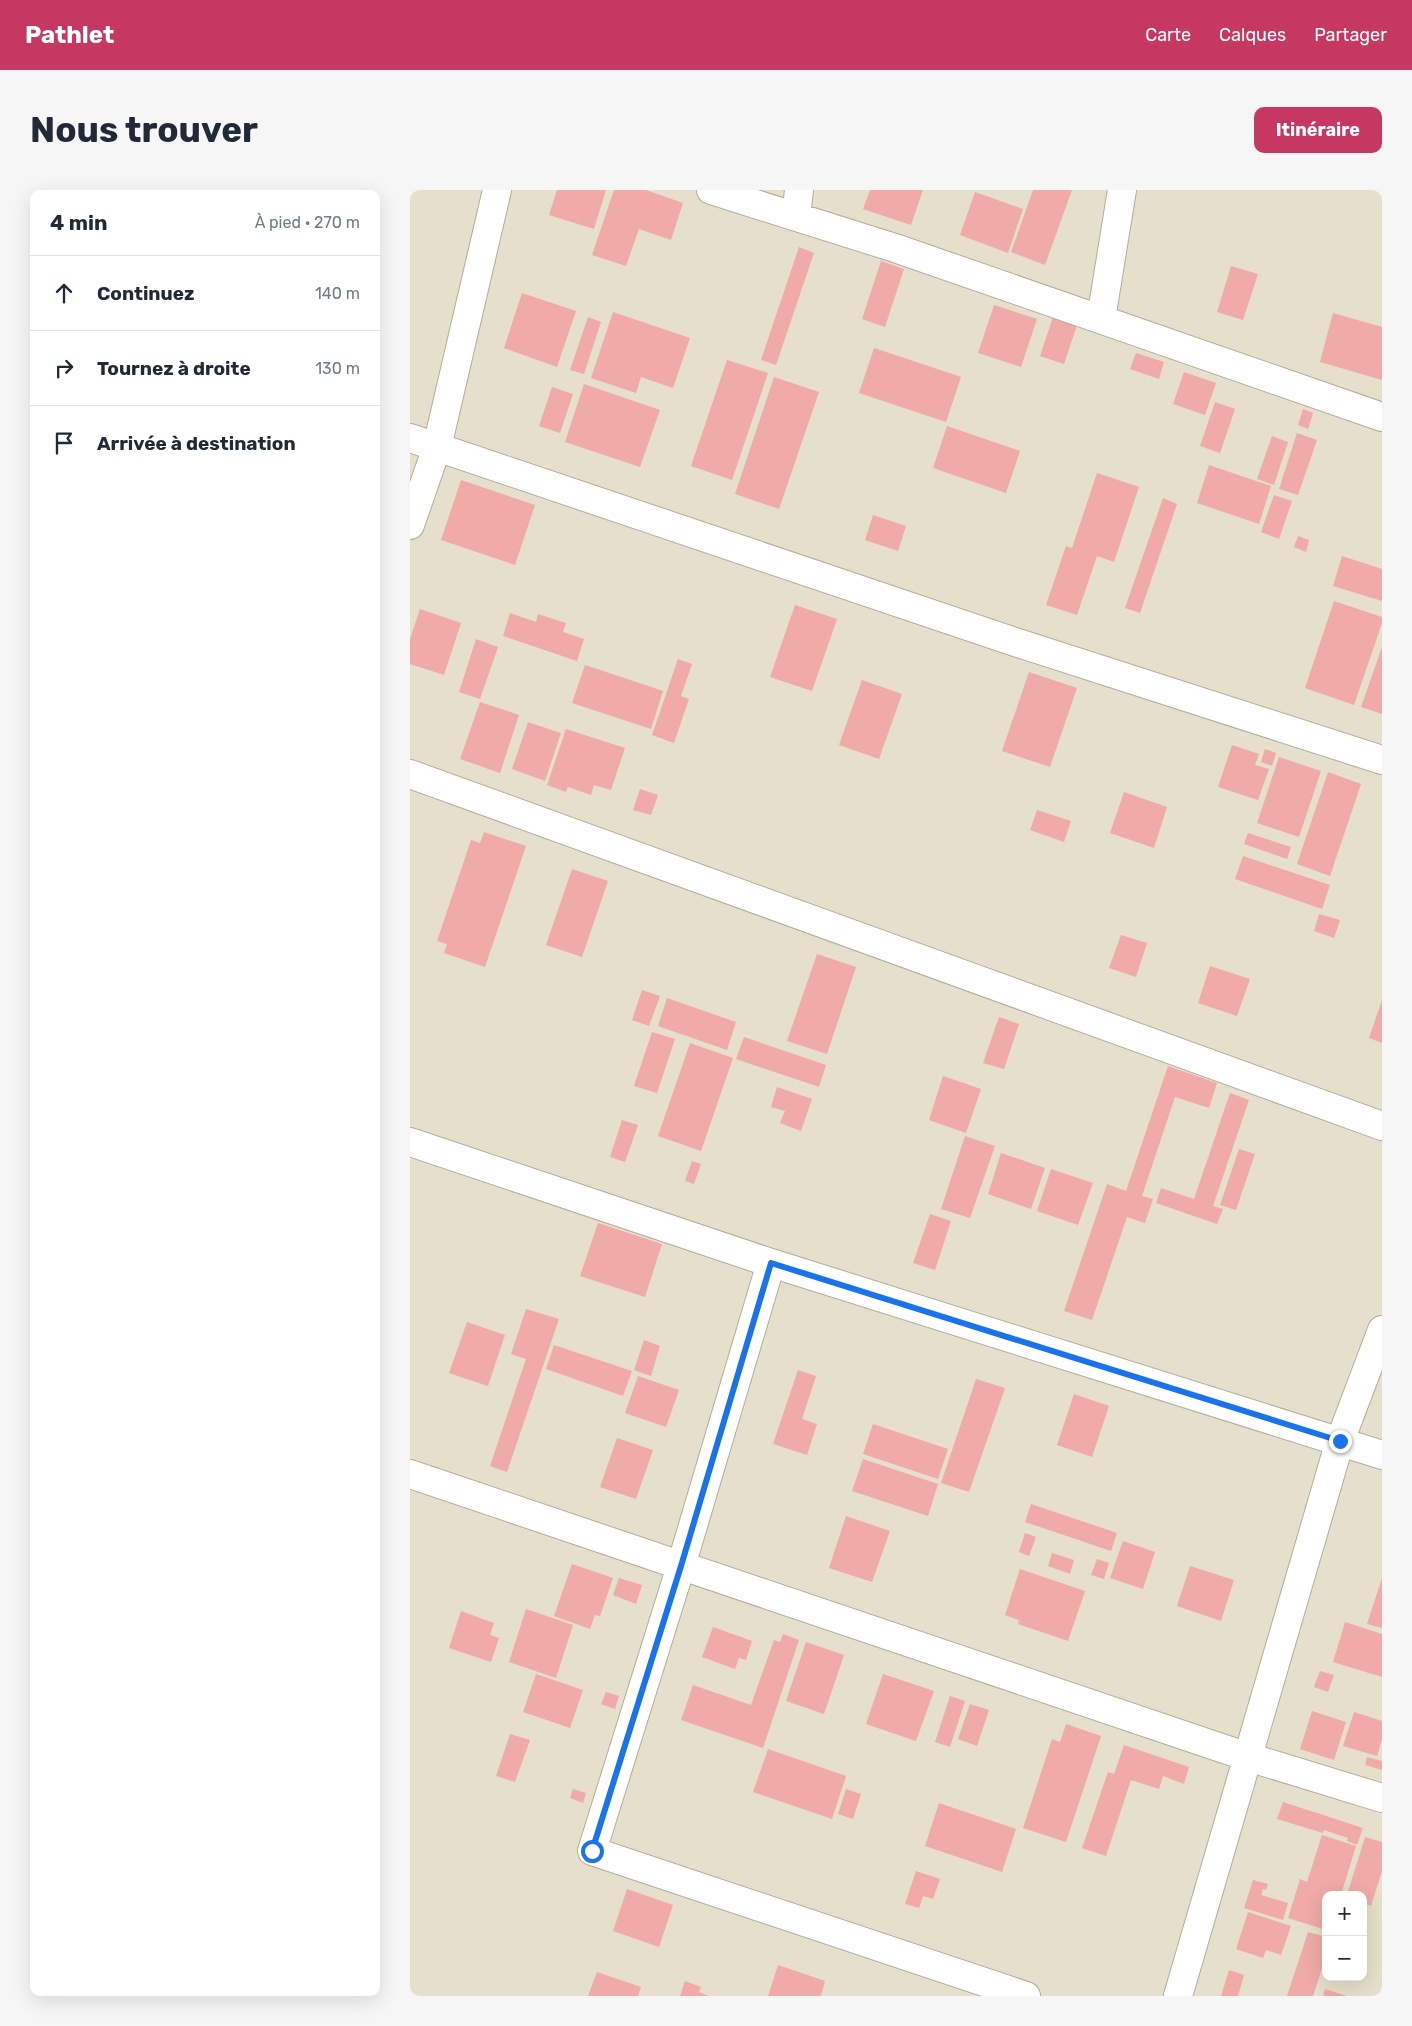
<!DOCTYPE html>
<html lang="fr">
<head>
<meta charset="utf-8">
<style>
  :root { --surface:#fff; --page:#f6f6f7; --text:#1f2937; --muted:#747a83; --line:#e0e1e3; --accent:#c63862 }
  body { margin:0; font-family:Rubik,sans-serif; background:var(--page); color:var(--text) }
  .controls { position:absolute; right:15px; bottom:15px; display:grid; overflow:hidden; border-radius:10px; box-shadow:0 5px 20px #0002 }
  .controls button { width:45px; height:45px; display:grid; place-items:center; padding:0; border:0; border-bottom:1px solid var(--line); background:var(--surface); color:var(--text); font:25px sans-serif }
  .stop { position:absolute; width:15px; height:15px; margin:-11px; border:4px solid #1a73e8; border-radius:50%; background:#fff }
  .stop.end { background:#1a73e8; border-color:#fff; box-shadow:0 1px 5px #0008 }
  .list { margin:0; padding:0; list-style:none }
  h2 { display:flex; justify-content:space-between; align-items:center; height:65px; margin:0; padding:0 20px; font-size:21px }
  h2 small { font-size:16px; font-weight:400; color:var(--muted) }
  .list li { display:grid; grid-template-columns:32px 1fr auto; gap:15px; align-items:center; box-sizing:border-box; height:75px; padding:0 20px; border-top:1px solid var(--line) }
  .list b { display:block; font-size:19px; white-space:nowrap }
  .list em { font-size:16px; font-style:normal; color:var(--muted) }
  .icon { flex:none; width:28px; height:28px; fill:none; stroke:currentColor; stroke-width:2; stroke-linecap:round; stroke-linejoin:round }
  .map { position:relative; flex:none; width:972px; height:1806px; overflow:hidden; border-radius:10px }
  header { display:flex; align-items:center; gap:30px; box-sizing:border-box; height:70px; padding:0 25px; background:var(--accent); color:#fff }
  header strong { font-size:24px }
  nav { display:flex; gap:28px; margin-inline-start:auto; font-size:18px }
  .intro { display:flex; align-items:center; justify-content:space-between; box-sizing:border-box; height:120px; padding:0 30px }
  h1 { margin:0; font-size:35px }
  .button { padding:12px 22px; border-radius:10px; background:var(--accent); color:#fff; font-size:18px; font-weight:700 }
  main { display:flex; gap:30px; padding:0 30px }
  aside { flex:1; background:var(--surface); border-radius:10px; box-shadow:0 5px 20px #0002 }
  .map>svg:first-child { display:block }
  .building { fill:#f0aaa8 }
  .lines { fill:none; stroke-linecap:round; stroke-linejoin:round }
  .minor-casing { stroke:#b2ad9a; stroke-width:30 }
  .minor { stroke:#fff; stroke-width:28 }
  .route { stroke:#1a73e8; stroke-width:6 }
</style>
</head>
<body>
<header>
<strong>Pathlet</strong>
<nav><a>Carte</a><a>Calques</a><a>Partager</a></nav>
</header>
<div class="intro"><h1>Nous trouver</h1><a class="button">Itinéraire</a></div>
<main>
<aside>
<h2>4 min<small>À pied · 270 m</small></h2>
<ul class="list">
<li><svg class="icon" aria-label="ahead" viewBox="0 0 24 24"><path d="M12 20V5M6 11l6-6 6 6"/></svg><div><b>Continuez</b></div><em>140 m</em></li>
<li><svg class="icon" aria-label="right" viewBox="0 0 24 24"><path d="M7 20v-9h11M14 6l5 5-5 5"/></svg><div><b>Tournez à droite</b></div><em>130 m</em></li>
<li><svg class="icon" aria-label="arrive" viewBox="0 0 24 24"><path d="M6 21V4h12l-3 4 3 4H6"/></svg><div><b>Arrivée à destination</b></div></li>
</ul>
</aside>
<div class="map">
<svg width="972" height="1806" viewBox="0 0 972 1806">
  <rect width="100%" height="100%" fill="#e5dfcb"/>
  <path class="building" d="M147,0H196L184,39L139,25Z
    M204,0H236L273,13L261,50L229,39L216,76L182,65Z
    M460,0H513L501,35L453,19Z
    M623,0H662L635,75L601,62Z
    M565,2L613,19L598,63L550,45Z
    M389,57L404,63L366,175L351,170Z
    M471,71L494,79L475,137L452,129Z
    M821,76L848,84L833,130L807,122Z
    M112,103L166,121L147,177L94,158Z
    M584,115L627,129L611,177L568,163Z
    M203,122L280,148L263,198L231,187L226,203L181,188Z
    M923,123L972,137V190L910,172Z
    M178,127L191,132L174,184L160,180Z
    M643,127L667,135L654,174L630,166Z
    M464,158L551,187L536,232L449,203Z
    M726,163L754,172L749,189L720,179Z
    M317,170L358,183L322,290L281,276Z
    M774,182L806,193L795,225L763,214Z
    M364,187L409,202L369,319L325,304Z
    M174,194L250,220L230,277L155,252Z
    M142,197L163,204L150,243L129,236Z
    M805,212L825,219L810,263L790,256Z
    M893,219L903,223L898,239L888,235Z
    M537,236L610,261L596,303L523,278Z
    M887,243L907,250L888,305L869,299Z
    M862,246L878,252L864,295L847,289Z
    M799,275L861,296L849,334L787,313Z
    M687,283L729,297L704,372L687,366L667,425L636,415L656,356L662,358Z
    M51,290L125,315L105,375L31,350Z
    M864,305L882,311L869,349L851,342Z
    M753,308L767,314L730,423L715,418Z
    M463,325L496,336L488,361L455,350Z
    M888,346L899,350L896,362L884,357Z
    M932,366L972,379V411L923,396Z
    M924,411L972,427V433L944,515L895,498Z
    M385,415L427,429L402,501L360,487Z
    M10,419L51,433L34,485L0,474V449Z
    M100,423L126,432L128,424L156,433L153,442L174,449L167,471L93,446Z
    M66,449L88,457L70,509L49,502Z
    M972,457V524L951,517Z
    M268,469L282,474L271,506L279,509L264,553L242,545Z
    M175,475L253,501L241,539L162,513Z
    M619,482L667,498L640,577L592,561Z
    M452,490L492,504L469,569L429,555Z
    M70,512L109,525L90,583L50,569Z
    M118,532L151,543L135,591L102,579Z
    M156,539L215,558L201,600L184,595L181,605L158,597L156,602L137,595Z
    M822,555L849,564L845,575L859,579L848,610L808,597Z
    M855,559L866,563L862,576L851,572Z
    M869,567L911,581L889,647L847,633Z
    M918,582L951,594L920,686L887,674Z
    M230,599L248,605L241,625L223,620Z
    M714,602L757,617L744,658L700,643Z
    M627,620L661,631L654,652L620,640Z
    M74,642L116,656L75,777L34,763L37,754L27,751L61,650L70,653Z
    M838,643L881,657L877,669L834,654Z
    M833,666L920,695L912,719L825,689Z
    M162,679L198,691L172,767L136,755Z
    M909,724L930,730L924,748L904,741Z
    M711,745L737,753L726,787L699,778Z
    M407,764L446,777L417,864L377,851Z
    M800,776L840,789L827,826L788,813Z
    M232,800L250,806L239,836L222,830Z
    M257,808L326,832L317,860L248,836Z
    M972,810V853L959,848Z
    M589,827L609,834L594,879L573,873Z
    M242,842L265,849L247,903L224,896Z
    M334,847L416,875L409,897L326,869Z
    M280,853L323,868L291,961L248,946Z
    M758,876L807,893L799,918L765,907L732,1006L743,1009L735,1033L717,1027L682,1130L654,1121L697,994L716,1001Z
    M533,886L571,899L556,943L519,930Z
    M367,897L402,909L391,941L370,933L375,921L361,917Z
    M820,903L839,910L803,1016L813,1019L807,1034L746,1013L751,998L784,1009Z
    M212,930L228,935L215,972L200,967Z
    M555,946L585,956L560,1028L531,1019Z
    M829,959L845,964L826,1020L810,1015Z
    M591,963L635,978L621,1019L578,1004Z
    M282,971L291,974L284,994L275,991Z
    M641,979L683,993L668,1035L627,1021Z
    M520,1024L541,1031L525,1080L503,1073Z
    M188,1033L252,1054L235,1107L170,1086Z
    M116,1119L149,1129L97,1282L80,1276L116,1169L101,1164Z
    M57,1132L95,1145L78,1196L39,1183Z
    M234,1150L250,1156L241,1186L224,1180Z
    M144,1155L222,1181L213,1206L136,1179Z
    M388,1180L406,1186L392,1229L407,1234L397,1265L363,1254Z
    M228,1186L269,1200L256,1237L215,1223Z
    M566,1189L595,1198L559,1302L531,1293Z
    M664,1204L699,1216L682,1267L647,1255Z
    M463,1234L538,1259L528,1289L453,1264Z
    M207,1248L243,1260L226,1309L190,1297Z
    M453,1269L528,1294L518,1326L442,1301Z
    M621,1314L707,1343L701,1361L615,1332Z
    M436,1326L480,1341L462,1392L419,1378Z
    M615,1343L626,1347L619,1366L609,1362Z
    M713,1351L745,1362L733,1399L700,1388Z
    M642,1363L664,1370L660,1384L638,1376Z
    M687,1369L699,1373L694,1389L681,1385Z
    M162,1374L203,1388L190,1426L185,1425L180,1439L144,1426Z
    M780,1376L824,1390L811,1431L767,1416Z
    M610,1379L675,1401L658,1451L608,1434L609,1430L595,1425Z
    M209,1388L232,1395L226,1414L203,1405Z
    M972,1388V1438L957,1434Z
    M116,1419L163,1435L146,1488L99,1472Z
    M51,1421L84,1433L80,1445L89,1448L81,1472L39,1458Z
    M935,1432L972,1444V1487L923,1472Z
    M303,1437L342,1451L336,1470L329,1468L325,1479L292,1467Z
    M373,1444L389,1450L353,1558L271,1530L283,1495L341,1515L364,1450L370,1452Z
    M396,1452L434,1465L414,1524L376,1511Z
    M910,1481L924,1485L918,1502L904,1497Z
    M126,1484L173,1500L160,1538L113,1522Z
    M473,1484L524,1501L506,1551L456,1534Z
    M196,1502L209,1506L205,1519L191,1514Z
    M540,1506L555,1511L540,1557L525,1552Z
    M560,1514L579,1520L567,1556L548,1549Z
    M902,1521L936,1532L924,1570L890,1559Z
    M944,1522L972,1531V1549L967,1566L933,1556Z
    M656,1534L691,1546L656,1652L613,1638L642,1549L650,1552Z
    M100,1544L120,1550L105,1592L86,1586Z
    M714,1555L779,1577L774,1594L753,1586L749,1599L721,1590L696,1666L672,1658L698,1582L704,1584Z
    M358,1559L436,1586L422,1629L343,1602Z
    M957,1567L972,1571V1580L955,1575Z
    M163,1599L176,1603L173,1613L160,1608Z
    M436,1599L451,1604L443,1629L428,1624Z
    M873,1612L953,1638L947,1655L937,1651L938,1648L914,1640L913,1643L867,1629Z
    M529,1613L606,1639L592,1682L515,1656Z
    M912,1645L946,1656L931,1705H916V1740L878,1728L890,1689L897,1692Z
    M955,1647L972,1652V1681L961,1716L953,1713V1705H937Z
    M506,1681L530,1689L523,1709L513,1706L509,1718L495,1714Z
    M843,1690L858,1694L856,1700L853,1699L851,1705L878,1713L873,1730L834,1718Z
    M217,1699L263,1715L249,1757L203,1741Z
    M838,1722L881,1736L871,1765L856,1760L853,1768L826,1759Z
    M898,1742L916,1747V1766L903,1806H877Z
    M368,1775L415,1791L411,1806H358Z
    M819,1780L834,1785L828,1806H811Z
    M187,1782L231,1797L228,1806H178Z
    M275,1791L291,1797L289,1802L299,1806H270Z
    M915,1799L937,1806H913Z"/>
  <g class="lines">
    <defs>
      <path id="minor" d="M301,0L485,58L972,227
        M386,27L389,0
        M691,129L712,0
        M0,248L605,452L972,570
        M0,335L27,257L87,0
        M0,584L972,936
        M0,952L361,1073L972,1265
        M361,1073L271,1376L182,1661L616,1806
        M0,1284L838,1567L972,1608
        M768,1806L930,1251L972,1140"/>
    </defs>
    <use href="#minor" class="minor-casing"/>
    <use href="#minor" class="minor"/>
  </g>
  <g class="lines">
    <path class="route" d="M182,1661L271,1376L361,1073L930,1251"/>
  </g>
</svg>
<div class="controls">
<button>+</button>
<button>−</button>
</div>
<div class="stop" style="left:182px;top:1661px"></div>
<div class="stop end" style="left:930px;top:1251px"></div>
</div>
</main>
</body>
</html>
